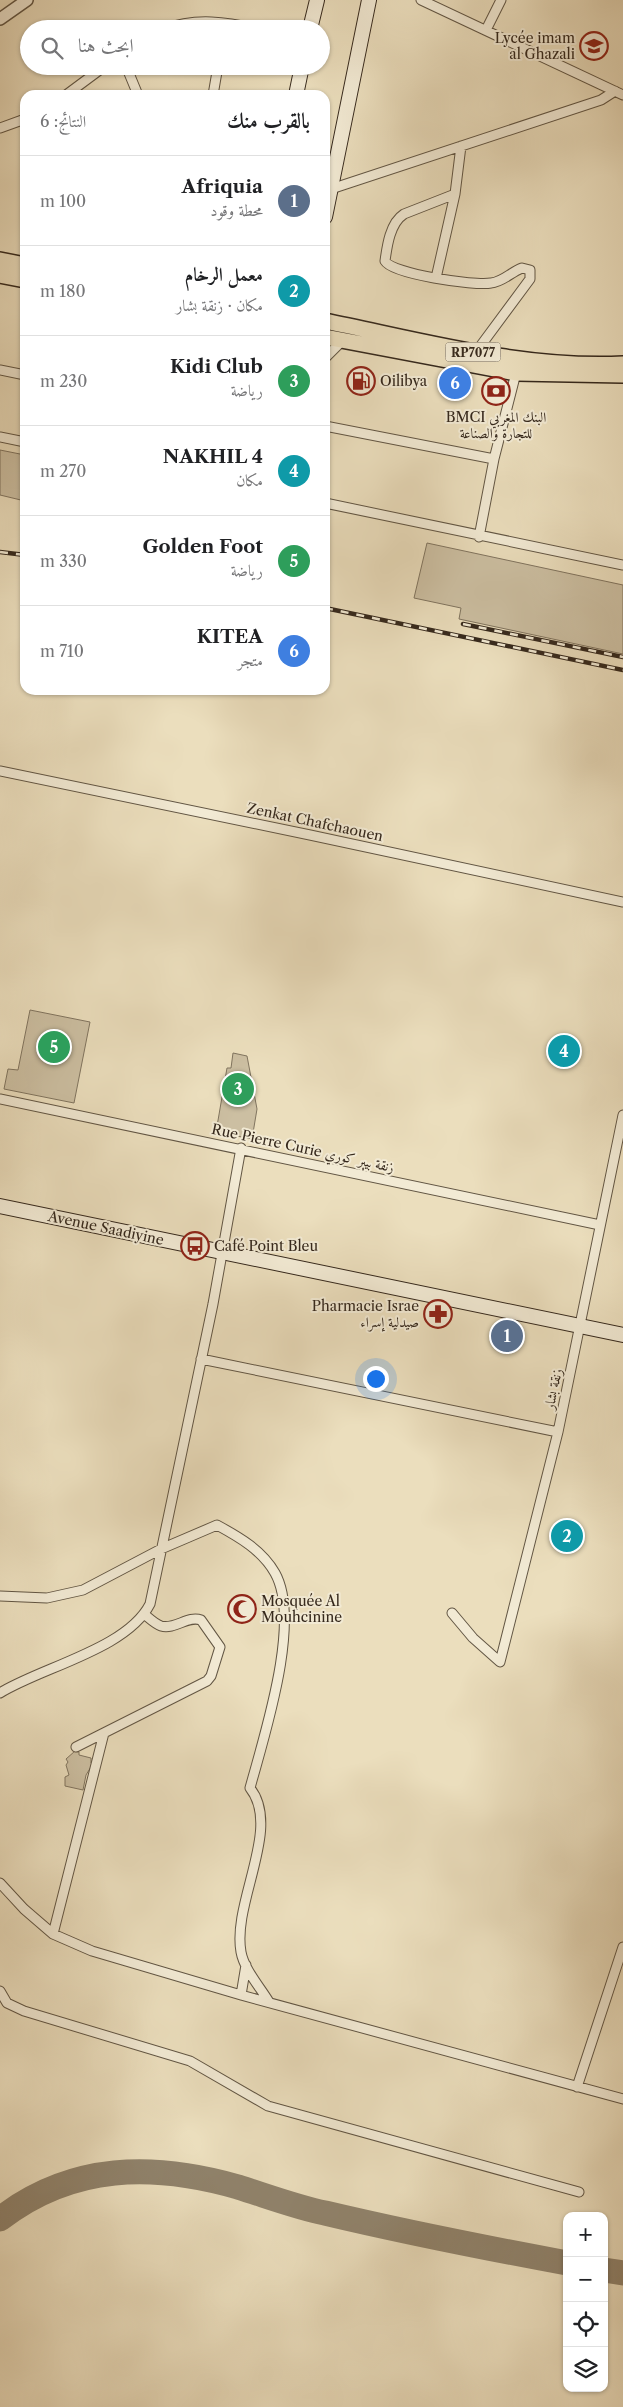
<!DOCTYPE html>
<html lang="ar">
<head>
<meta charset="utf-8">
<style>
  :root { --surface:#fff; --page:#f6f6f6; --text:#202124; --muted:#757577; --line:#e0e0e0; --accent:#8f2418 }
  body { margin:0; font-family:"Libre Caslon Text",Amiri,serif; background:var(--page); color:var(--text); direction:rtl }
  .controls { position:absolute; right:15px; bottom:15px; display:grid; overflow:hidden; border-radius:10px; box-shadow:0 1px 4px #0004 }
  .controls button { width:45px; height:45px; display:grid; place-items:center; padding:0; border:0; border-bottom:1px solid var(--line); background:var(--surface); color:var(--text); font:25px sans-serif }
  .you { position:absolute; left:375px; top:1378px; width:18px; height:18px; margin:-12px; border:4px solid #fff; border-radius:50%; background:#1a73e8; box-shadow:0 0 0 8px #1a73e833 }
  .badge { display:grid; place-items:center; width:32px; height:32px; border-radius:50%; background:var(--accent); color:#fff; font-size:16px; font-weight:700 }
  .pin { position:absolute; translate:-50% -50%; border:2px solid #fff; box-shadow:0 1px 5px #0006 }
  .list { margin:0; padding:0; list-style:none }
  h2 { display:flex; justify-content:space-between; align-items:center; height:65px; margin:0; padding:0 20px; font-size:21px }
  h2 small { font-size:16px; font-weight:400; color:var(--muted) }
  .list li { display:grid; grid-template-columns:32px 1fr auto; gap:15px; align-items:center; box-sizing:border-box; height:90px; padding:0 20px; border-top:1px solid var(--line) }
  .list b { display:block; font-size:19px; white-space:nowrap }
  .list p { margin:0; font-size:16px; white-space:nowrap; color:var(--muted) }
  .list em { font-size:16px; font-style:normal; color:var(--muted) }
  .icon { flex:none; width:28px; height:28px; fill:none; stroke:currentColor; stroke-width:2; stroke-linecap:round; stroke-linejoin:round }
  .map { position:relative; flex:none; width:623px; height:2407px; overflow:hidden; direction:ltr }
  .search { position:absolute; background:var(--surface); box-shadow:0 1px 4px #0004; left:20px; top:20px; width:310px; height:55px; display:flex; align-items:center; gap:12px; box-sizing:border-box; padding:0 18px; border-radius:28px; color:var(--muted); font-size:19px }
  .panel { position:absolute; background:var(--surface); box-shadow:0 1px 4px #0004; left:20px; top:90px; width:310px; height:605px; border-radius:15px; direction:rtl }
  .map>svg:first-child { display:block }
  .green { fill:#ccbfa2; stroke:#80745f }
  .lines { fill:none; stroke-linecap:round; stroke-linejoin:round }
  .taxiway { stroke:#90836c; stroke-width:25 }
  .minor-casing { stroke:#625644; stroke-width:11 }
  .tertiary-casing { stroke:#625644; stroke-width:14 }
  .secondary-casing { stroke:#35281c; stroke-width:16 }
  .primary-casing { stroke:#35281c; stroke-width:18 }
  .minor { stroke:#f2ead4; stroke-width:9 }
  .tertiary { stroke:#f2ead4; stroke-width:11 }
  .secondary { stroke:#f2ead4; stroke-width:14 }
  .primary { stroke:#ebdebd; stroke-width:15 }
  .rail-casing { stroke:#35281c; stroke-width:4.5 }
  .rail { stroke:#f2ead4; stroke-width:2.5; stroke-dasharray:8; stroke-linecap:butt }
  .labels { text-anchor:middle; dominant-baseline:central; stroke-width:4; stroke-linejoin:round; paint-order:stroke }
  .shield { fill:#f2ead4; stroke:#6e6253; stroke-width:1 }
  .shield-label { font-size:12px; font-weight:bold; fill:#35281c }
  .poi-label { font-size:14px; fill:#35281c; stroke:#f2ead4; text-anchor:start }
  .street-label { font-size:14px; fill:#35281c; stroke:#f2ead4 }
</style>
</head>
<body>
<div class="map">
<svg width="623" height="2407" viewBox="0 0 623 2407">
  <rect width="100%" height="100%" fill="#ebdebd"/>
  <filter id="stains"><feTurbulence type="fractalNoise" baseFrequency=".004" numOctaves="4"/><feColorMatrix values="0 0 0 0 .2 0 0 0 0 .09 0 0 0 0 .02 0 0 0 .5 -.17"/></filter>
  <radialGradient id="worn" r=".72"><stop offset=".6" stop-color="#630" stop-opacity="0"/><stop offset="1" stop-color="#630" stop-opacity=".3"/></radialGradient>
  <path class="green" d="M0,450L25,455V501L0,495Z
    M427,543L623,585V654L459,619L461,608L414,598Z
    M30,1010L90,1022L74,1103L4,1089L8,1069L18,1070Z
    M233,1053L247,1056L257,1109L252,1139L216,1132L227,1068H231Z
    M75,1751L79,1752V1755L91,1758V1763L94,1762L86,1775L83,1790L65,1786V1777L69,1775L66,1765L68,1762L66,1759Z"/>
  <g class="lines">
    <path class="taxiway" d="M0,2219C72,2163 154,2163 238,2187C267,2196 296,2207 325,2213C405,2232 486,2248 567,2263
      M604,2270L623,2273"/>
    <defs>
      <path id="minor" d="M421,0L623,95
        M165,29C195,17 228,22 258,29
        M486,30L501,0
        M126,66L138,95
        M66,95L105,66
        M213,95L218,66
        M0,128L25,119
        M331,189L601,100L615,91
        M455,194L404,214C390,223 387,246 385,261C392,274 474,286 491,283C503,282 511,272 522,268L530,270V279L476,352
        M436,278L455,194L461,146
        M325,358L343,340
        M0,370L25,375
        M325,426L494,459
        M0,437L25,442
        M325,503L623,565
        M479,537L494,459L516,373
        M0,771L310,835L623,902
        M0,1099L600,1225
        M201,1359L558,1432
        M0,1596L47,1598L83,1590L161,1549L217,1525C239,1537 262,1550 275,1573C302,1621 264,1736 250,1788C282,1828 232,1902 241,1952C244,1969 260,1987 269,2002
        M452,1613L473,1638L500,1662L558,1432L623,1115
        M0,1693C42,1667 127,1649 150,1604L213,1304L241,1148
        M76,1747L207,1681L211,1676L220,1647L201,1620C188,1615 175,1630 161,1626C155,1624 149,1618 144,1614
        M0,1883L24,1909L53,1934L92,1951L241,1995L623,2099
        M53,1934L104,1733
        M0,1991L7,2003L24,2011L190,2061L268,2106L579,2192
        M241,1995L246,1965
        M577,2087L623,1947"/>
      <path id="tertiary" d="M0,19L27,0"/>
      <path id="secondary" d="M310,29L317,0
        M296,95L302,66
        M325,217L369,0
        M0,1206L623,1335"/>
      <path id="primary" d="M0,260L25,265
        M0,275L25,280
        M325,321C423,341 523,369 623,364
        M325,337L516,373L623,375"/>
    </defs>
    <use href="#minor" class="minor-casing"/>
    <use href="#tertiary" class="tertiary-casing"/>
    <use href="#secondary" class="secondary-casing"/>
    <use href="#primary" class="primary-casing"/>
    <use href="#minor" class="minor"/>
    <use href="#tertiary" class="tertiary"/>
    <use href="#secondary" class="secondary"/>
    <use href="#primary" class="primary"/>
    <defs>
      <path id="rail" d="M0,552L25,555
        M325,608L623,670
        M463,624L623,657"/>
    </defs>
    <use href="#rail" class="rail-casing"/>
    <use href="#rail" class="rail"/>
  </g>
  <defs>
    <symbol id="university-ring" viewBox="-11 -11 22 22"><circle r="9.5" fill="#f2ead4" stroke="#8f2418" stroke-width="1.5"/><path d="M0-5L7-2L0 1L-7-2ZM-4 1L0 2.5L4 1V4Q0 6-4 4Z" fill="#8f2418"/></symbol>
    <symbol id="fuel-ring" viewBox="-11 -11 22 22"><circle r="9.5" fill="#f2ead4" stroke="#8f2418" stroke-width="1.5"/><path d="M-5.5-6h7V0h2V4h1.3V-2.5L3-4.5l.8-.8L6-3V5H2.5V1h-1V6h-7ZM-4.2-4.7v3.2H.2V-4.7Z" fill="#8f2418"/></symbol>
    <symbol id="bank-ring" viewBox="-11 -11 22 22"><circle r="9.5" fill="#f2ead4" stroke="#8f2418" stroke-width="1.5"/><path d="M-6-4H6V4H-6ZM0-2.3a2.3 2.3 0 1 0 0 4.6a2.3 2.3 0 1 0 0-4.6Z" fill="#8f2418"/></symbol>
    <symbol id="bus-ring" viewBox="-11 -11 22 22"><circle r="9.5" fill="#f2ead4" stroke="#8f2418" stroke-width="1.5"/><path d="M-5-6H5V4H4V6H2V4H-2V6H-4V4H-5ZM-3.5-4V0h7V-4ZM-3.5 1.2v1.5H-2V1.2ZM2 1.2v1.5H3.5V1.2Z" fill="#8f2418"/></symbol>
    <symbol id="pharmacy-ring" viewBox="-11 -11 22 22"><circle r="9.5" fill="#f2ead4" stroke="#8f2418" stroke-width="1.5"/><path d="M-2-6h4v4h4v4h-4v4h-4v-4h-4v-4h4Z" fill="#8f2418"/></symbol>
    <symbol id="mosque-ring" viewBox="-11 -11 22 22"><circle r="9.5" fill="#f2ead4" stroke="#8f2418" stroke-width="1.5"/><path d="M3.5-4.9A6 6 0 1 0 3.5 4.9A5 5 0 1 1 3.5-4.9Z" fill="#8f2418"/></symbol>
  </defs>
  <g fill-rule="evenodd">
    <use href="#university-ring" x="578" y="30" width="32" height="32"/>
    <use href="#fuel-ring" x="345" y="365" width="32" height="32"/>
    <use href="#bank-ring" x="480" y="375" width="32" height="32"/>
    <use href="#bus-ring" x="179" y="1230" width="32" height="32"/>
    <use href="#pharmacy-ring" x="422" y="1298" width="32" height="32"/>
    <use href="#mosque-ring" x="226" y="1593" width="32" height="32"/>
  </g>
  <g class="labels">
    <rect class="shield" x="445.5" y="342.5" width="55" height="19" rx="4"/>
    <g class="shield-label">
      <text x="473" y="352">RP7077</text>
    </g>
    <g class="poi-label">
      <text x="575" y="38" text-anchor="end">Lycée imam<tspan x="575" dy="16">al Ghazali</tspan></text>
      <text x="380" y="381">Oilibya</text>
      <text x="496" y="417" text-anchor="middle">BMCI البنك المغربي<tspan x="496" dy="16">للتجارة والصناعة</tspan></text>
      <text x="214" y="1246">Café Point Bleu</text>
      <text x="419" y="1306" text-anchor="end">Pharmacie Israe<tspan x="419" dy="16">صيدلية إسراء</tspan></text>
      <text x="261" y="1601">Mosquée Al<tspan x="261" dy="16">Mouhcinine</tspan></text>
    </g>
    <g class="street-label">
      <text transform="translate(315 822) rotate(12)">Zenkat Chafchaouen</text>
      <text transform="translate(303 1148) rotate(12)">Rue Pierre Curie زنقة بيير كوري</text>
      <text transform="translate(106 1228) rotate(12)">Avenue Saadiyine</text>
      <text transform="translate(553 1389) rotate(-78)">زنقة بشار</text>
    </g>
  </g>
  <rect width="100%" height="100%" filter="url(#stains)"/>
  <rect width="100%" height="100%" fill="url(#worn)"/>
</svg>
<div class="controls">
<button>+</button>
<button>−</button>
<button><svg class="icon" aria-label="locate" viewBox="0 0 24 24"><circle cx="12" cy="12" r="6"/><path d="M12 2v4M12 18v4M2 12h4M18 12h4"/></svg></button>
<button><svg class="icon" aria-label="layers" viewBox="0 0 24 24"><path d="M12 4l9 5-9 5-9-5zM3 14l9 5 9-5"/></svg></button>
</div>
<div class="you"></div>
<div class="pin badge" style="left:507px;top:1336px;background:#5c6f8a">1</div>
<div class="pin badge" style="left:567px;top:1536px;background:#0f9aa8">2</div>
<div class="pin badge" style="left:238px;top:1089px;background:#2e9e5b">3</div>
<div class="pin badge" style="left:564px;top:1051px;background:#0f9aa8">4</div>
<div class="pin badge" style="left:54px;top:1047px;background:#2e9e5b">5</div>
<div class="pin badge" style="left:455px;top:383px;background:#3f7fe0">6</div>
<div class="search"><svg class="icon" aria-label="search" viewBox="0 0 24 24"><circle cx="10" cy="10" r="6"/><path d="M15 15l6 6"/></svg>ابحث هنا</div>
<section class="panel">
<h2>بالقرب منك<small>النتائج: 6</small></h2>
<ul class="list">
<li><span class="badge" style="background:#5c6f8a">1</span><div><b>Afriquia</b><p>محطة وقود</p></div><em>100 m</em></li>
<li><span class="badge" style="background:#0f9aa8">2</span><div><b>معمل الرخام</b><p>مكان · زنقة بشار</p></div><em>180 m</em></li>
<li><span class="badge" style="background:#2e9e5b">3</span><div><b>Kidi Club</b><p>رياضة</p></div><em>230 m</em></li>
<li><span class="badge" style="background:#0f9aa8">4</span><div><b>NAKHIL 4</b><p>مكان</p></div><em>270 m</em></li>
<li><span class="badge" style="background:#2e9e5b">5</span><div><b>Golden Foot</b><p>رياضة</p></div><em>330 m</em></li>
<li><span class="badge" style="background:#3f7fe0">6</span><div><b>KITEA</b><p>متجر</p></div><em>710 m</em></li>
</ul>
</section>
</div>
</body>
</html>
